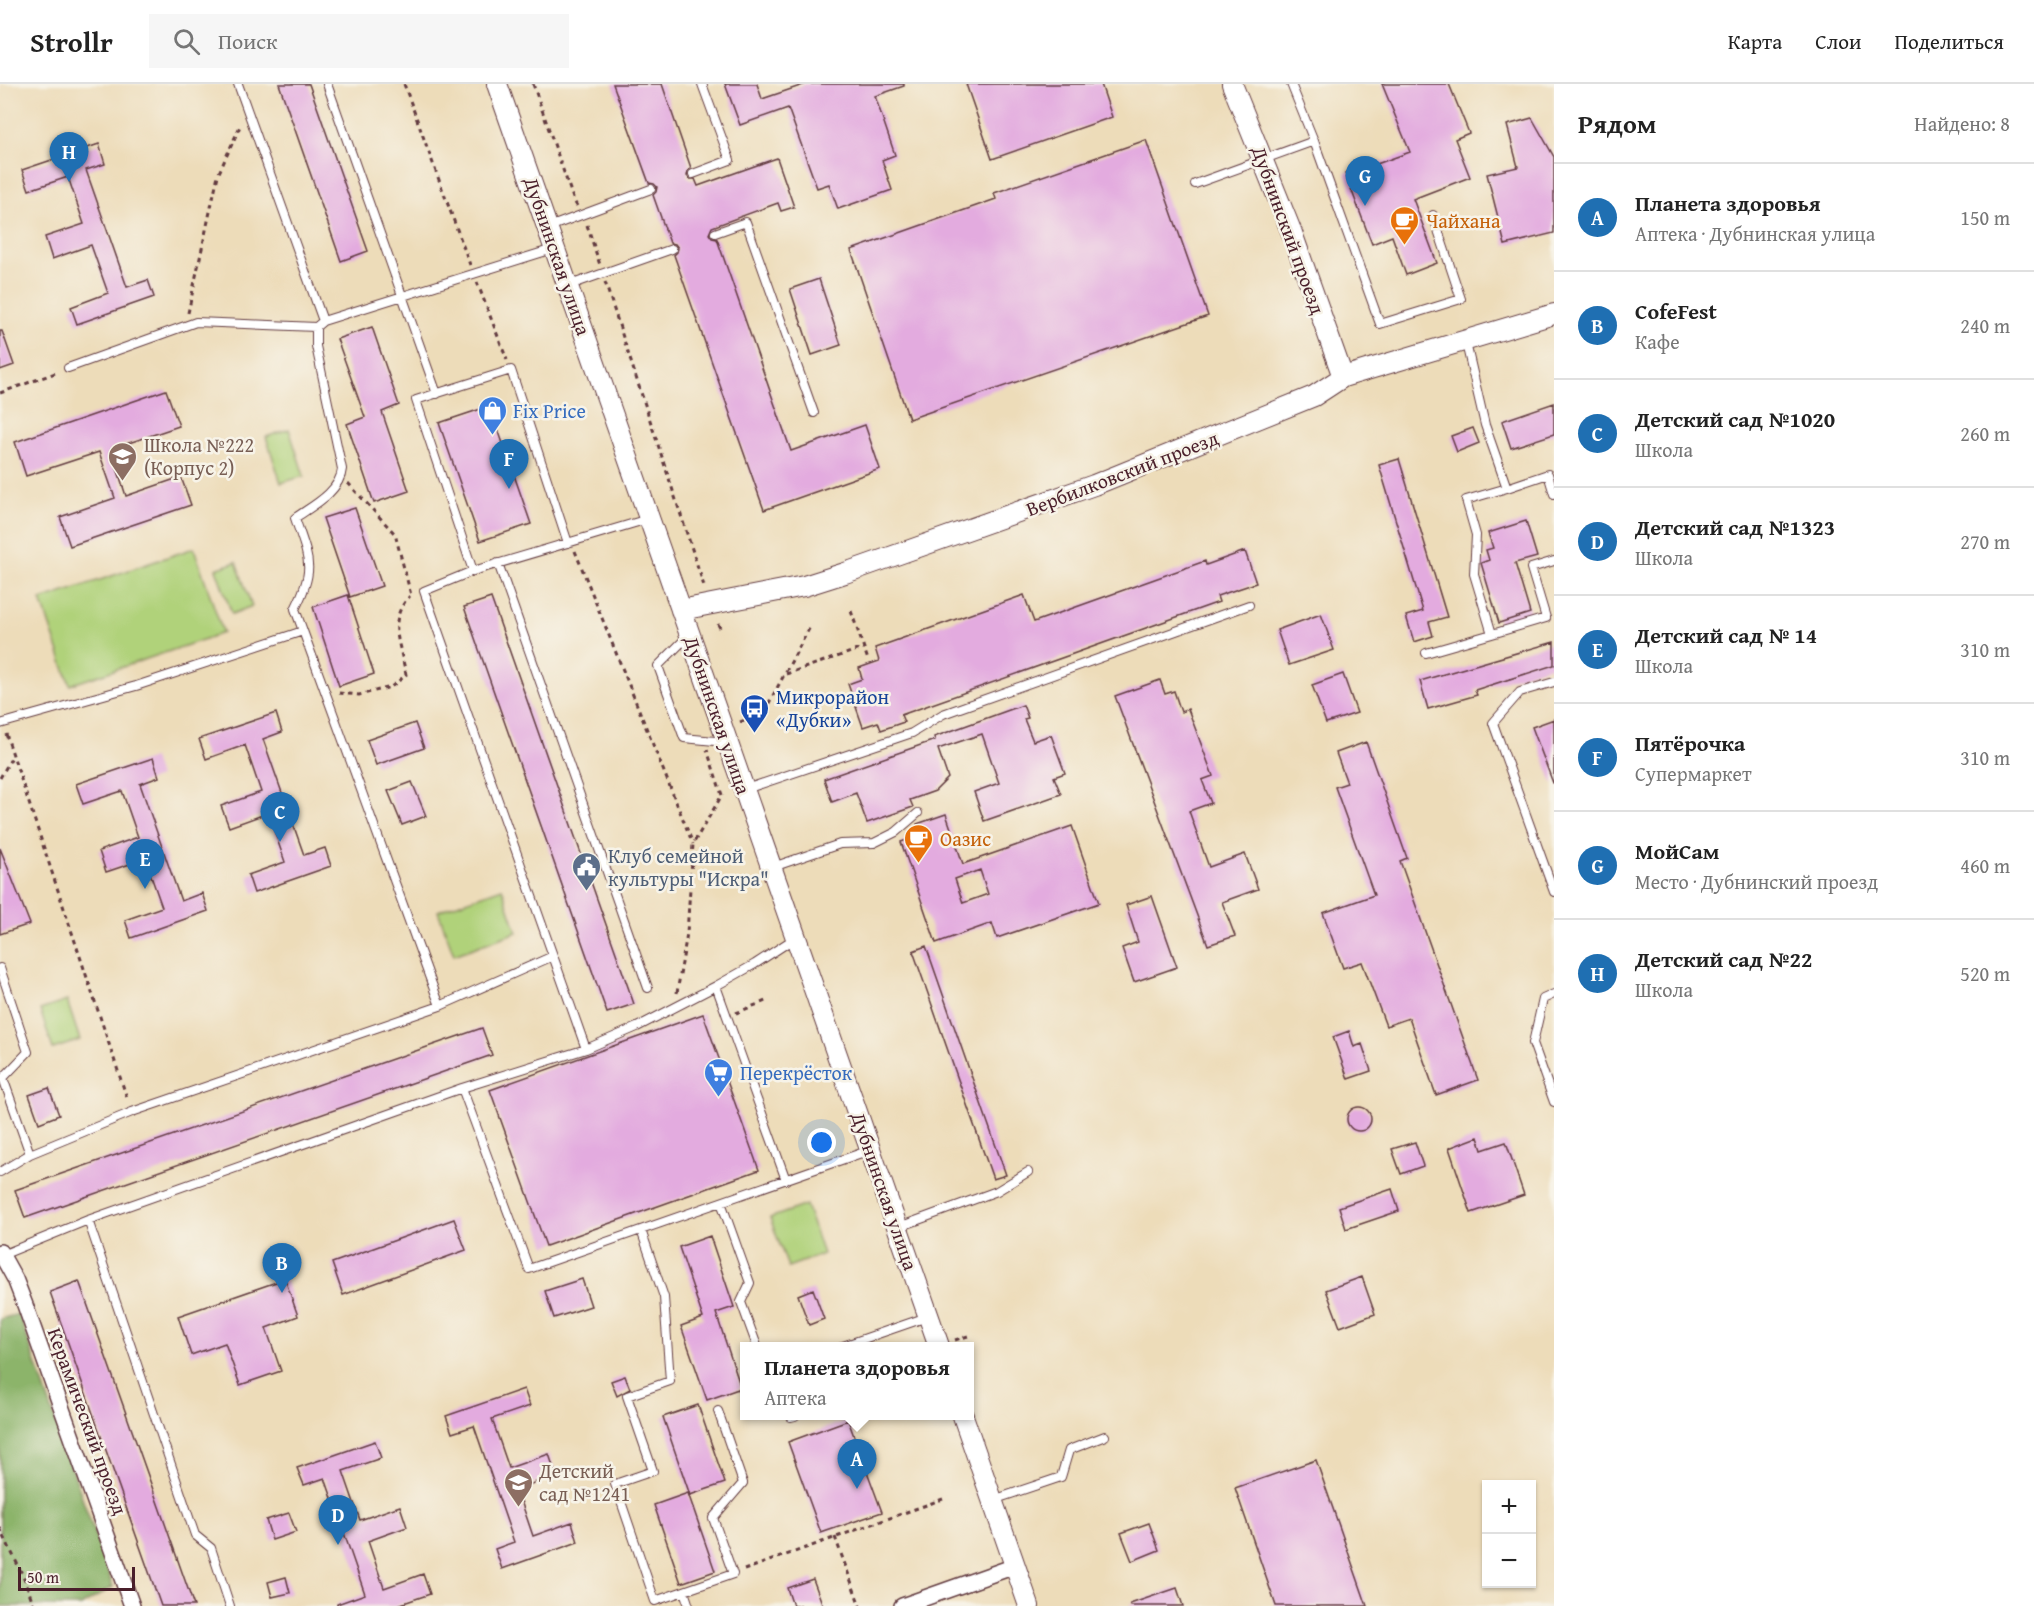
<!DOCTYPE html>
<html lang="ru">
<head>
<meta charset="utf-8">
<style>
  :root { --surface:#fff; --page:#f6f6f6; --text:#222; --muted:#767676; --line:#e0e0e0; --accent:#1f6fb2 }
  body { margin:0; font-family:"Gentium Book Plus",serif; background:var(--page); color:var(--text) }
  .controls { position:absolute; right:18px; bottom:18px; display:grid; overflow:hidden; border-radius:0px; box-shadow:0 2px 4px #0004 }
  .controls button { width:54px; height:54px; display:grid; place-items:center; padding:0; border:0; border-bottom:2px solid var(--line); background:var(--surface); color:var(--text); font:30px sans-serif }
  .scale { position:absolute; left:18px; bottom:15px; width:117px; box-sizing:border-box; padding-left:6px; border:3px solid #4a1f2b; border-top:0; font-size:16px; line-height:21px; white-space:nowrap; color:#4a1f2b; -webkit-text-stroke:4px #f7f3e8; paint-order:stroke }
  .you { position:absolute; left:822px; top:1059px; width:21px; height:21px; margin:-15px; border:4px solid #fff; border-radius:50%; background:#1a73e8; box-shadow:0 0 0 9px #1a73e833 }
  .badge { display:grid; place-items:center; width:39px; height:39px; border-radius:50%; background:var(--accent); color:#fff; font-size:20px; font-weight:700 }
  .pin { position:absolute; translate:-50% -50px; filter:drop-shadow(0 2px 3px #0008) }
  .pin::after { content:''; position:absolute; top:32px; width:21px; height:18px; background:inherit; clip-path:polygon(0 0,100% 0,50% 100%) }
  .popup { position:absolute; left:740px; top:1258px; width:234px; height:78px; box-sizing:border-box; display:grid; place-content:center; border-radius:0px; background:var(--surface); filter:drop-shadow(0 2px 4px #0005); font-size:20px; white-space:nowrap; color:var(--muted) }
  .popup b { font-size:22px; color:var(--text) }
  .popup::after { content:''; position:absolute; left:50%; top:100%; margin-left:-12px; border:12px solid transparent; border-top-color:var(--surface) }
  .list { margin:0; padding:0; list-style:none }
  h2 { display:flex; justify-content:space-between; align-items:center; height:78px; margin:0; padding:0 24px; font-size:26px }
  h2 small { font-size:20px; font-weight:400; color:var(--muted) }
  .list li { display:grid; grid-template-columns:39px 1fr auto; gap:18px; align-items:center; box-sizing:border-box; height:108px; padding:0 24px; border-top:2px solid var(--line) }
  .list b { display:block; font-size:22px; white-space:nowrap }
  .list p { margin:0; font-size:20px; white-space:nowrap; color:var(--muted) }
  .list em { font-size:20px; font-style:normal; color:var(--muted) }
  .icon { flex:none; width:33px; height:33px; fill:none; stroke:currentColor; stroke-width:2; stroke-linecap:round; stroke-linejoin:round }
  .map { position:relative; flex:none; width:1554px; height:1522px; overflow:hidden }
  header { display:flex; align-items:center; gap:36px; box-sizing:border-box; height:84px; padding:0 30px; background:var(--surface); border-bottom:2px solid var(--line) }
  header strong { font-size:28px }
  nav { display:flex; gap:33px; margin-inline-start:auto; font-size:21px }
  .search { width:420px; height:54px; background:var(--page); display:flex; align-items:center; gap:15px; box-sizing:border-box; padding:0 21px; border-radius:0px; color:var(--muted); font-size:22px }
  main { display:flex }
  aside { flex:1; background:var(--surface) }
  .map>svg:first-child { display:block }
  .green { fill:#b0d27a; stroke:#7d7852; stroke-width:1.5 }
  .forest { fill:#8cb46a; stroke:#6b6a4a; stroke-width:1.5 }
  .building { fill:#e3abdf; fill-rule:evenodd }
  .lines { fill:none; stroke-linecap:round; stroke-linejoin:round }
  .service-casing { stroke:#623b40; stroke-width:10 }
  .minor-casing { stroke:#623b40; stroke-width:18 }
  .tertiary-casing { stroke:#623b40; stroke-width:22 }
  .path { stroke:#623b40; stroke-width:3; stroke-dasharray:4.5 4.5; stroke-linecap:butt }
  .service { stroke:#fff; stroke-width:8 }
  .minor { stroke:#fff; stroke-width:15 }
  .tertiary { stroke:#fff; stroke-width:20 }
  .labels { text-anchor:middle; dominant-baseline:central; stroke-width:5; stroke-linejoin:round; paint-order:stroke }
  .food-label { font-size:20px; fill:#c56008; stroke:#f7f3e8; text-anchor:start }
  .street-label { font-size:20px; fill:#4a1f2b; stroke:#f7f3e8 }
  .shop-label { font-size:20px; fill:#366cbe; stroke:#f7f3e8; text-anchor:start }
  .education-label { font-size:20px; fill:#785e54; stroke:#f7f3e8; text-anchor:start }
  .transit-label { font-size:20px; fill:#164399; stroke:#f7f3e8; text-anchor:start }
  .service-label { font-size:20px; fill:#4e5e75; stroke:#f7f3e8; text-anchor:start }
</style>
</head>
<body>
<header>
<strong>Strollr</strong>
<div class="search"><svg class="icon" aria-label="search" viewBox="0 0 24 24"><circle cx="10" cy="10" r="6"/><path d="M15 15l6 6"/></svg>Поиск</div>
<nav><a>Карта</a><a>Слои</a><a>Поделиться</a></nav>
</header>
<main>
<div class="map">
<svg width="1554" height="1522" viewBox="0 0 1554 1522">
  <rect width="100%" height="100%" fill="#f7f3e8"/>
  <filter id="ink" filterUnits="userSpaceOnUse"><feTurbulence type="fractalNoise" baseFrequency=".0167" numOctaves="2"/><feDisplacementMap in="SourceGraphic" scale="12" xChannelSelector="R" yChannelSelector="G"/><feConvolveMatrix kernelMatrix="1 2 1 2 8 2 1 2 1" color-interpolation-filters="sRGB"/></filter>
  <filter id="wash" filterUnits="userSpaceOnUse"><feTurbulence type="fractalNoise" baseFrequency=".008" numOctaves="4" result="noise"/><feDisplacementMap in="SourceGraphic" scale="24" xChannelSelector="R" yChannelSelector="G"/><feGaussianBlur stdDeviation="1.35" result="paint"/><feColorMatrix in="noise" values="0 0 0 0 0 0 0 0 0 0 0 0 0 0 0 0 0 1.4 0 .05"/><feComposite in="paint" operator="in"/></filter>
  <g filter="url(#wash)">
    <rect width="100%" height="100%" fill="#eddcb9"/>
    <path class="green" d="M289,345L304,392L281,399L266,353Z
      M194,464L223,549L70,601L41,516Z
      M236,478L252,522L232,530L216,485Z
      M502,804L517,848L454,871L438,827Z
      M67,917L80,956L53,965L40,926Z
      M806,1121L823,1170L788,1183L770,1134Z"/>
    <path class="forest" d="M19,1230L113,1503L81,1522H0V1235Z"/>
    <g id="blocks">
      <path class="building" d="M279,0H309L368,167L341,177Z
        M613,0H662L691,84L688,87L687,92L690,95H695L698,102L777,74L794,123L781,127L778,119L712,143L709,150L712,154L717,155L791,367L865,341L880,385L764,426L674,171L677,168L678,164L675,160L670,159L653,111L656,108L657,103L654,100L649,99Z
        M725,0H757L762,15L806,0H904V2L875,12L895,71L882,76L892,106L838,125L829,100L817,104L788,24L740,41Z
        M966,0H1101L1112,33L992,75Z
        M1382,0H1449L1469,49L1455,55L1470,93L1413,115L1437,179L1406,191L1392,152L1372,160L1345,89L1359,84L1360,86L1410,68Z
        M1532,34L1554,73V149L1505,161L1487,90L1518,83L1507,41Z
        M1146,56L1208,232L909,335L851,166L996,115L994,109Z
        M99,60L105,80L86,86L127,203L148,196L154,213L77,240L71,223L108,209L91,161L52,175L45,153L84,140L68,93L29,106L22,86Z
        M819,195L841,261L812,271L790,205Z
        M372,243L399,321L382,328L409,407L374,419L347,340L365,333L337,255Z
        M0,247H2L14,281L0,286Z
        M166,306L179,342L111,365L126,412L181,393L191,421L70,462L60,433L115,414L99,368L26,392L15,358Z
        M1554,319V350L1511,364L1502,337Z
        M490,322L531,440L480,457L439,339Z
        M1473,344L1479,359L1457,368L1451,352Z
        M1399,375L1447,533L1429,538L1433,552L1414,558L1406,532L1423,527L1379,381Z
        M355,424L382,502L350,513L323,434Z
        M1526,437L1537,473L1515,479L1530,529L1499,539L1481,479L1489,476L1486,466L1493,464L1488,449Z
        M1245,467L1256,499L1217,512L1219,518L901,631L904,638L881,646L878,638L863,643L848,600L862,595L859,584L879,577L875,564L1024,511L1034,538L1205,477L1206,481Z
        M348,511L374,590L339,602L313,523Z
        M491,514L634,920L607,929L464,523Z
        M1321,530L1334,566L1289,581L1277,546Z
        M1554,558V581L1475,606L1477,611L1428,625L1420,597Z
        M1343,590L1357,629L1326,639L1312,601Z
        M1160,596L1165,610L1174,607L1181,628L1188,625L1213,692L1202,696L1211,719L1189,727L1209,783L1245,770L1258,805L1222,818L1235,852L1208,861L1115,612Z
        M1023,621L1028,634L1024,635L1033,657L1051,651L1065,689L1054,693L1061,710L984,737L974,708L999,699L982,650L938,665L948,694L935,707L910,716L913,723L867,739L856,709L832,718L824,695L935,656L934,653Z
        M276,629L282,648L263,655L304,771L325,764L331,782L254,809L248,791L285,778L268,729L229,743L221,722L261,708L245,661L206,675L199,655Z
        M1554,635V699H1553L1532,643Z
        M415,639L424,664L376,681L367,656Z
        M1366,658L1407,774L1400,777L1478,996L1436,1011L1409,934L1386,942L1362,878L1343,884L1323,829L1374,811L1335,703L1347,699L1336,669Z
        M153,674L159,693L140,700L181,817L202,809L208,827L131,854L125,836L162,823L145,775L106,788L99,767L138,753L122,707L83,720L76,700Z
        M412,698L426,732L402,741L388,707Z
        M946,730L963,780L1072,742L1099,819L997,854L992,839L936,859L901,758L921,751L917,740ZM980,786L988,810L963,819L955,795Z
        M0,764L30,840L0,850Z
        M1152,812L1177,883L1134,898L1122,864L1138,858L1126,821Z
        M926,862L1006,1091L993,1095L913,867Z
        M703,930L759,1086L546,1162L490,1006Z
        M482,944L492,971L25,1134L15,1106Z
        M1349,947L1354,963L1362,960L1371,987L1348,995L1333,953Z
        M49,1004L59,1031L39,1039L29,1011Z
        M1347 1035a12 12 0 1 1 24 0a12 12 0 1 1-24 0Z
        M1478,1053L1482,1066L1506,1058L1524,1111L1471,1129L1449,1064Z
        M1415,1058L1423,1082L1401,1090L1392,1065Z
        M1392,1105L1399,1127L1346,1145L1339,1123Z
        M454,1135L466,1166L343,1211L332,1179Z
        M710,1152L734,1223L716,1229L741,1304L707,1316L681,1242L703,1234L679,1163Z
        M1362,1193L1375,1230L1340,1243L1326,1206Z
        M285,1195L298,1232L266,1244L281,1287L240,1301L225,1259L191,1271L178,1232Z
        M582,1195L591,1222L554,1234L545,1207Z
        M79,1197L151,1400L194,1522H161L50,1208Z
        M813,1205L824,1235L809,1241L798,1211Z
        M625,1292L630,1305L617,1312L611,1297Z
        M524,1305L530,1322L492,1335L509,1384L549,1370L556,1391L517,1405L533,1452L572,1438L578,1458L502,1485L495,1465L514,1458L474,1342L452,1349L446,1332Z
        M698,1321L725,1399L690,1411L663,1333Z
        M848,1336L882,1428L821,1449L788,1358Z
        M375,1357L381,1374L343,1387L360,1436L400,1422L407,1443L368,1457L384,1504L423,1490L430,1510L395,1522H337V1520L365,1510L325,1394L304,1401L297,1384Z
        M1316,1376L1367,1522H1276L1235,1404Z
        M688,1409L715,1487L681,1499L654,1421Z
        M289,1429L296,1448L272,1456L266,1436Z
        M1149,1439L1159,1466L1132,1477L1121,1449Z
        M286,1493L290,1509L272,1513L268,1498Z
        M813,1495L823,1522H793L787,1504Z
        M1177,1504L1183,1522H1131L1130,1520Z"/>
    </g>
  </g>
  <g filter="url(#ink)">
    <use href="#blocks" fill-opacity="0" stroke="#623b40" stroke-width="1.5"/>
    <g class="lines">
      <defs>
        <path id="service" d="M238,0L323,237L553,165
          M327,0L437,310
          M1314,57L1380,240L1461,215L1433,131
          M693,90L730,76L702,0
          M1195,100L1314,57L1291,0
          M549,143L651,105
          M715,149L746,138L814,329
          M570,201L672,165
          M323,237L316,243V262L342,385C340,408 312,422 295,434C309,476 316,484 295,525L440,922
          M1466,259L1485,341L1507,404L1548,390L1554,410
          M68,284L196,238L316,243
          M1507,404L1466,416L1476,451L1474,490L1492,550L1546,534L1531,484L1554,477
          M498,479L648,904
          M473,487L416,316L511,286L568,459
          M689,551L658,582L684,654L725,658
          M1426,569L1492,550
          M1554,598L1520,608L1493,639L1554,808
          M0,640L136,602L303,547
          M746,705L912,649L943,630L1249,521
          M773,783L840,760L874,759L896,748L918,729
          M795,854L755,880L716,902L637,943L586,965L462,1004L529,1185L870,1066
          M0,884L28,968L3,994L30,1070
          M716,902L786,1096
          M1554,910L1543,915L1533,959L1554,1018
          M586,965L424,507L473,487L648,435
          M0,1088L30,1070L132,1028L440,922L553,872
          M721,1118L750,1199L741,1218L757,1262
          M88,1136L195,1451L211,1464L230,1522
          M899,1143L997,1107L1028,1088
          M641,1146L664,1213L670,1297L627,1312L653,1387L615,1400L655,1517L684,1507L689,1522
          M2,1171L88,1136L462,1004
          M843,1262L927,1233
          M791,1333L795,1332
          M993,1416L1061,1393L1069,1366L1105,1352
          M684,1507L733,1490L713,1434L743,1399L718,1327"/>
        <path id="minor" d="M0,1168L15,1195L25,1221L132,1522
          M902,1522L1015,1482"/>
        <path id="tertiary" d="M497,0L939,1262
          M1232,0L1292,149L1343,293
          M681,526L804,502L845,489L1094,401L1314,312L1343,293L1554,230
          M963,1332L1029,1522"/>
      </defs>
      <use href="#service" class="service-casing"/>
      <use href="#minor" class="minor-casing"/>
      <use href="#tertiary" class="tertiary-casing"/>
      <path class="path" d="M404,0L470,181
        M533,0L574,117L577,122
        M587,141L600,181
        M477,198L507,276
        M605,198L704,502
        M188,229L218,91L241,40
        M0,309L58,288
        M348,399L395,450L411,511
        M575,467L693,760
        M851,527L868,576
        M718,540L720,544
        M786,590L863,564
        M339,609L359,611L391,603L406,591C401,561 386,536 410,512
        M740,638L763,630L811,541
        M6,650L128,1017
        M0,694L13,671
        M677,909L687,849L693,760L722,711L707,666
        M736,929L768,916
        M955,1256L968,1252
        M0,1444L25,1496L34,1522
        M835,1453L860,1522
        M744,1486L943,1415"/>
      <use href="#service" class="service"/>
      <use href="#minor" class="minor"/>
      <use href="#tertiary" class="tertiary"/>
    </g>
  </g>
  <defs>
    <symbol id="cafe-pin" viewBox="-11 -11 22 30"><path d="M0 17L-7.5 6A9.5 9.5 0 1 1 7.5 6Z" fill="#e8710a" stroke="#f7f3e8"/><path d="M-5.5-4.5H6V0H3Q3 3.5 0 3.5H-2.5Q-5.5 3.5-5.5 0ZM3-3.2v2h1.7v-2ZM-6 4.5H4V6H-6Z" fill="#fff"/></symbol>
    <symbol id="shop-pin" viewBox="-11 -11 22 30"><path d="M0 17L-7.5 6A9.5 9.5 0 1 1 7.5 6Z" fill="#3f7fe0" stroke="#f7f3e8"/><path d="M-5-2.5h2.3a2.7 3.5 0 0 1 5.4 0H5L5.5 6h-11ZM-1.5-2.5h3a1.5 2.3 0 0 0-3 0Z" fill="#fff"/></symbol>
    <symbol id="school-pin" viewBox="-11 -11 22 30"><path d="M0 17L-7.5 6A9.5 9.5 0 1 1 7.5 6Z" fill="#8d6e63" stroke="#f7f3e8"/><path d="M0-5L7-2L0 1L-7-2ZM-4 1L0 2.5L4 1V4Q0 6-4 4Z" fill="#fff"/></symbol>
    <symbol id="bus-pin" viewBox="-11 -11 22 30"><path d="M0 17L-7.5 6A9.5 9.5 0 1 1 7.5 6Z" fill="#1a4fb4" stroke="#f7f3e8"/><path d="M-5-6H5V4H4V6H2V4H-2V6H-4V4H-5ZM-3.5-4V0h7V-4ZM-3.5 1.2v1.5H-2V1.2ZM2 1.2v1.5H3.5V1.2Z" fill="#fff"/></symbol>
    <symbol id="civic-pin" viewBox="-11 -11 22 30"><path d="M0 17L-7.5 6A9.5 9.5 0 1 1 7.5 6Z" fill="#5c6f8a" stroke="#f7f3e8"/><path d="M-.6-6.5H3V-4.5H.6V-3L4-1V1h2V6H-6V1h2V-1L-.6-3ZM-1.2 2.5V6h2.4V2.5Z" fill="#fff"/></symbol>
    <symbol id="supermarket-pin" viewBox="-11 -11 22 30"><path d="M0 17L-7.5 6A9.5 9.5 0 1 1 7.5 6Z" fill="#3f7fe0" stroke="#f7f3e8"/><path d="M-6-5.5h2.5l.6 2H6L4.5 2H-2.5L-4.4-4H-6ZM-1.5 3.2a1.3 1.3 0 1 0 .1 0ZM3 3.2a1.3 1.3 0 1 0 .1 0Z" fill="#fff"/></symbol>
  </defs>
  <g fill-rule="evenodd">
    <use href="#cafe-pin" x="1388" y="120" width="33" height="45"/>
    <use href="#shop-pin" x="476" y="310" width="33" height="45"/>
    <use href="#school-pin" x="106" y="356" width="33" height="45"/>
    <use href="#bus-pin" x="738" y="608" width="33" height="45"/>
    <use href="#cafe-pin" x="902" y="738" width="33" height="45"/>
    <use href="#civic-pin" x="570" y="766" width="33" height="45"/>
    <use href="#supermarket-pin" x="702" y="972" width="33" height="45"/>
    <use href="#school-pin" x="502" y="1382" width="33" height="45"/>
  </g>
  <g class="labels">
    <g class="food-label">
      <text x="1426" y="136">Чайхана</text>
      <text x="940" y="754">Оазис</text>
    </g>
    <g class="street-label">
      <text transform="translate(1289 146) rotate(70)">Дубнинский проезд</text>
      <text transform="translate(558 172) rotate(71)">Дубнинская улица</text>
      <text transform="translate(1122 389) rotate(-21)">Вербилковский проезд</text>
      <text transform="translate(718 631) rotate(71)">Дубнинская улица</text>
      <text transform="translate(885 1107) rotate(71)">Дубнинская улица</text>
      <text transform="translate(88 1337) rotate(70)">Керамический проезд</text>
    </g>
    <g class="shop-label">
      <text x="513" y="326">Fix Price</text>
      <text x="740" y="988">Перекрёсток</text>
    </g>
    <g class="education-label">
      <text x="144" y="360">Школа №222<tspan x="144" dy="23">(Корпус 2)</tspan></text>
      <text x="539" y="1386">Детский<tspan x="539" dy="23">сад №1241</tspan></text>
    </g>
    <g class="transit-label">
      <text x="776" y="612">Микрорайон<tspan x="776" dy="23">«Дубки»</tspan></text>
    </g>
    <g class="service-label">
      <text x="608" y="771">Клуб семейной<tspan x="608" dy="23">культуры "Искра"</tspan></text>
    </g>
  </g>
</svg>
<div class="controls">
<button>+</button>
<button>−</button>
</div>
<div class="scale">50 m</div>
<div class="you"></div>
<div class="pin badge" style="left:857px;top:1405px">A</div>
<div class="popup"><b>Планета здоровья</b>Аптека</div>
<div class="pin badge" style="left:282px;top:1209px">B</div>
<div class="pin badge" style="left:280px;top:758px">C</div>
<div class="pin badge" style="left:338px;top:1461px">D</div>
<div class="pin badge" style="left:145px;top:805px">E</div>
<div class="pin badge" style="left:509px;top:405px">F</div>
<div class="pin badge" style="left:1365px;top:122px">G</div>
<div class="pin badge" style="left:69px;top:98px">H</div>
</div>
<aside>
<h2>Рядом<small>Найдено: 8</small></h2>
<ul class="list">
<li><span class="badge">A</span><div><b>Планета здоровья</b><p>Аптека · Дубнинская улица</p></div><em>150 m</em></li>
<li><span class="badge">B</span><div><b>CofeFest</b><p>Кафе</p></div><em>240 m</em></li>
<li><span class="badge">C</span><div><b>Детский сад №1020</b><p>Школа</p></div><em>260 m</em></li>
<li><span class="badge">D</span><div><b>Детский сад №1323</b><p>Школа</p></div><em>270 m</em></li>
<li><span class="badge">E</span><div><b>Детский сад № 14</b><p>Школа</p></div><em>310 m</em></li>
<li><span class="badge">F</span><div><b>Пятёрочка</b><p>Супермаркет</p></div><em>310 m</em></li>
<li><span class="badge">G</span><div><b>МойСам</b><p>Место · Дубнинский проезд</p></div><em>460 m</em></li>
<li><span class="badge">H</span><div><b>Детский сад №22</b><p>Школа</p></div><em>520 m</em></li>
</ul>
</aside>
</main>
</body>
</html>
